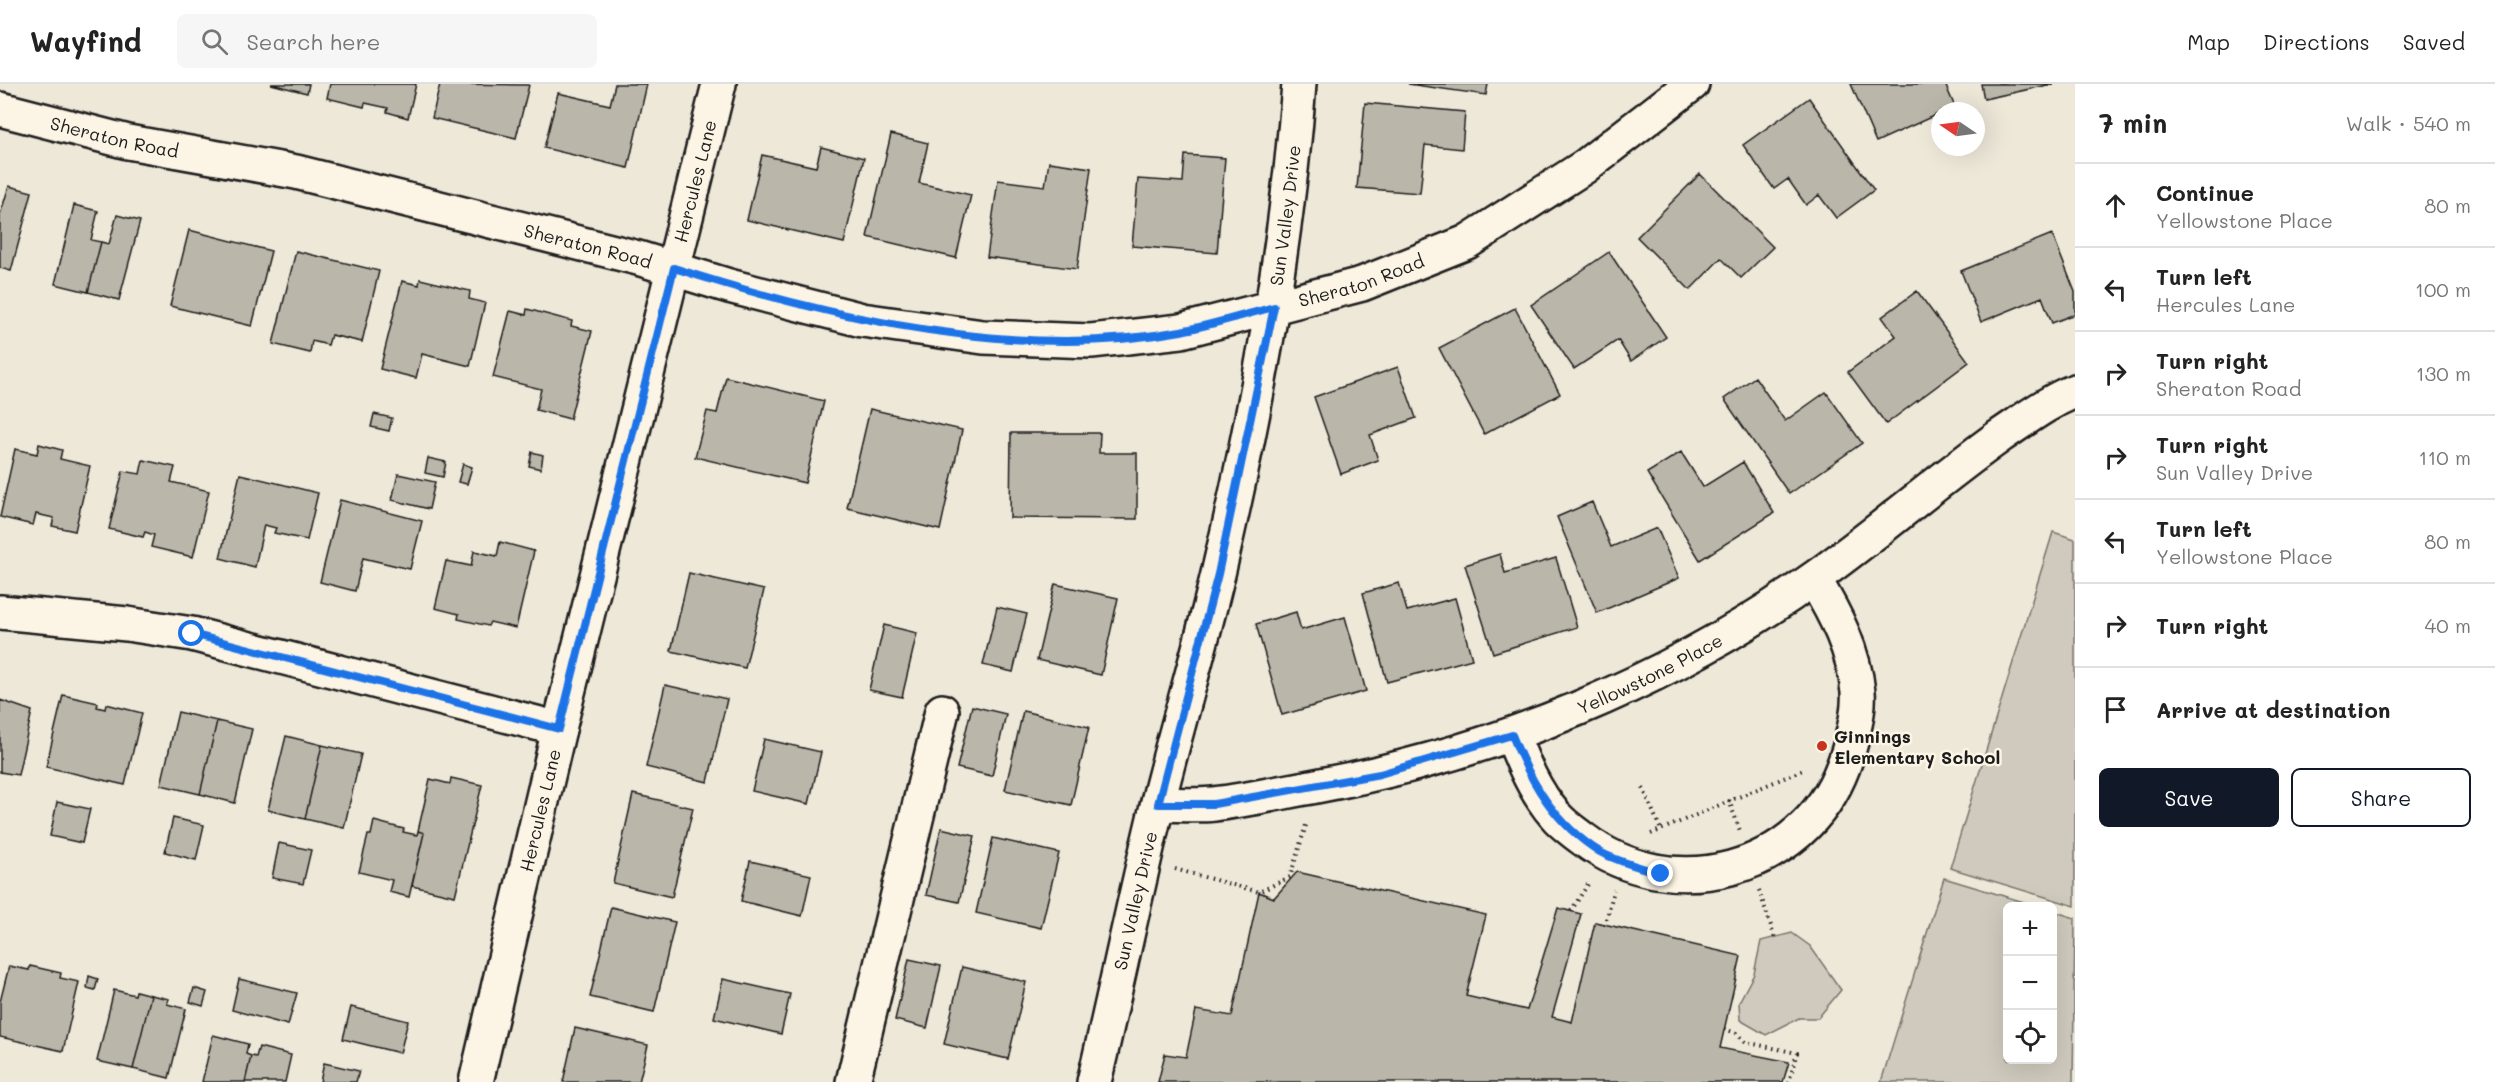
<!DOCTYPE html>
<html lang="en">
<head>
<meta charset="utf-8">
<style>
  :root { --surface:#fff; --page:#f6f6f6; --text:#222; --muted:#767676; --line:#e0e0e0; --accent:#111827 }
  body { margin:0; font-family:Mali,sans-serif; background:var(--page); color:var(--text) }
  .controls { position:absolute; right:18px; bottom:18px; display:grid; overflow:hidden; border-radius:9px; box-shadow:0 6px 24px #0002 }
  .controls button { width:54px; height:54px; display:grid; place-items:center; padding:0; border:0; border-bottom:2px solid var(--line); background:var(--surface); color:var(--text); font:30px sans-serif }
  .compass { position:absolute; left:1931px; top:18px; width:54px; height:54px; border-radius:50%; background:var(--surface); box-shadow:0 6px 24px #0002; rotate:283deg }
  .stop { position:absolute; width:18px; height:18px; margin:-14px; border:4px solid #1a73e8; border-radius:50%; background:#fff }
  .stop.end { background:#1a73e8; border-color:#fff; box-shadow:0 2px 6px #0008 }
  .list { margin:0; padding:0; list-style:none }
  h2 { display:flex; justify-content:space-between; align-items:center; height:78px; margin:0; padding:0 24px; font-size:26px }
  h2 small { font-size:20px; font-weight:400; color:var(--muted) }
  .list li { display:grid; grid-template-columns:39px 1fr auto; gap:18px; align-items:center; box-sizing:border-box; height:84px; padding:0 24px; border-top:2px solid var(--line) }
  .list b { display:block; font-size:22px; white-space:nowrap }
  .list p { margin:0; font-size:20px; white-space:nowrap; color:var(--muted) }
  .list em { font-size:20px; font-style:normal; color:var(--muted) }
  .actions { display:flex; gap:12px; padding:18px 24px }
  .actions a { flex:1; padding:14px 0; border:2px solid var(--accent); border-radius:9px; text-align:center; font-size:21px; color:var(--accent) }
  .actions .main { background:var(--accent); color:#fff }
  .icon { flex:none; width:33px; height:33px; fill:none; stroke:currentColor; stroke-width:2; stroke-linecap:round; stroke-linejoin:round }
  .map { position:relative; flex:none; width:2075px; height:998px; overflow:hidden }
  header { display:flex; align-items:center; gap:36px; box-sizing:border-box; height:84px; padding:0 30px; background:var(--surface); border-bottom:2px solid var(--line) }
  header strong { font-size:28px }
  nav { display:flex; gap:33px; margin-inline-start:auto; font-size:21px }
  .search { width:420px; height:54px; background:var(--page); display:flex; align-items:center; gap:15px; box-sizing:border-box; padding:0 21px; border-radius:9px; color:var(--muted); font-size:22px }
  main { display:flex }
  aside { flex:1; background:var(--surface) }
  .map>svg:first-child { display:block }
  .green { fill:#cfcabd; stroke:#76736c; stroke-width:1.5 }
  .building { fill:#bab6aa; stroke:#1c1c1c; stroke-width:1.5 }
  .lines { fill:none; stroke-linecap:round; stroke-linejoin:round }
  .minor-casing { stroke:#1c1c1c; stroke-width:38 }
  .path { stroke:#1c1c1c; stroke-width:4; stroke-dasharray:1.5 4.5; stroke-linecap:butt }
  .minor { stroke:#fcf5e5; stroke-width:33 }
  .route { stroke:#1a73e8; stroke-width:8 }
  .poi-dot { fill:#c8321e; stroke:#fcf5e5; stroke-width:2 }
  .labels { text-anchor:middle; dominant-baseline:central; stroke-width:5; stroke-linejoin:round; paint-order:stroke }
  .street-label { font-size:18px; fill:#1c1c1c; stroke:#fcf5e5 }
  .poi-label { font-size:18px; font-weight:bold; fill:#1c1c1c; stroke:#fcf5e5; text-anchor:start }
</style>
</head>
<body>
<header>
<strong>Wayfind</strong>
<div class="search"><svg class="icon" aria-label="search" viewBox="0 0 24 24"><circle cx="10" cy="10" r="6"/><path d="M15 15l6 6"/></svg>Search here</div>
<nav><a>Map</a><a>Directions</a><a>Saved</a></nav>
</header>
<main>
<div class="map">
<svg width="2075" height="998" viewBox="0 0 2075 998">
  <rect width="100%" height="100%" fill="#eee8d9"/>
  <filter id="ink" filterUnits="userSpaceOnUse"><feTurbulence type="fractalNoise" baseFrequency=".0167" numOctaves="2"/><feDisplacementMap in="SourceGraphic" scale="12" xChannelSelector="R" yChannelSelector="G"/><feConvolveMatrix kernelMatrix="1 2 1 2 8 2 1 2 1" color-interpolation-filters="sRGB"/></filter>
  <g filter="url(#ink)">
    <path class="green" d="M2053,448L2075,455V822L1950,784Z
      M1944,794L2037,822H2008V976H2052L2053,827L2075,834L2073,998H1881Z
      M1792,849L1810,862L1841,906L1818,934H1799L1766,951L1740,936L1739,918L1754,890L1761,857Z"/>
    <path class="building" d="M271,0H309L307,9Z
      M330,0H416L408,34L387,28L388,24L365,19L364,23L327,14Z
      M440,0L529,1L516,54L432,34Z
      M615,0H647L628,84L544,64L558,9L610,21Z
      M1408,0H1488L1486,11Z
      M1851,0H1945L1955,23L1940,27V29L1876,58Z
      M1981,0H2053L1984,15Z
      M1809,14L1874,106L1836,134L1819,111L1806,121L1788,95L1774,105L1743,61Z
      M1365,19L1465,28L1462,65L1425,61L1420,109L1357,104Z
      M891,50L928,59L919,99L971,111L956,174L867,153Z
      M821,63L864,74L844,159L747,136L762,71L816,83Z
      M1185,71L1225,74L1217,169L1132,162L1138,95L1183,98Z
      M1049,78L1091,84L1077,185L987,173L998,96L1045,102Z
      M1700,90L1773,163L1741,194L1721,174L1690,206L1637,153Z
      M9,102L32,108L11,187L0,184V131Z
      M74,121L98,127L91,156L101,158L88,208L55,200Z
      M117,131L140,137L119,216L88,208L101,158L109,160Z
      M189,146L271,167L252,242L170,222Z
      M2052,150L2075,208V230L2052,239L2042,213L1981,238L1961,187Z
      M296,167L379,187L362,258L331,251L328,261L312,257L310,269L273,260Z
      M1609,168L1666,253L1631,277L1618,256L1574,285L1531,221Z
      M420,195L470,207L469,215L485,219L470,282L422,270L416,294L380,285L402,197L419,201Z
      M1917,207L1969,278L1886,340L1848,288L1896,252L1882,233Z
      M1515,224L1560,310L1484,350L1439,264Z
      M527,225L572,237L571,242L592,247L570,335L536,326L541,305L493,293L510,227L526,231Z
      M1398,283L1416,334L1370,351L1378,376L1341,390L1314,313Z
      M726,293L824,317L805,399L695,373L707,327L717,329Z
      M1755,293L1785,337L1826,308L1862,359L1789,410L1724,315Z
      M870,325L962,346L940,446L847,424Z
      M374,330L392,334L389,347L371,343Z
      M1011,349H1100L1099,369H1137V435L1010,434Z
      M39,360L62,366L60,375L90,382L75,447L52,442L54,434L36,430L33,441L0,433L15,365L37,370Z
      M532,368L543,371L541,385L529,382Z
      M1681,368L1703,403L1743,378L1774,429L1700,476L1647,389Z
      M428,374L446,378L443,393L425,389Z
      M143,376L175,383L171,398L209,407L193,473L151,463L154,451L145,448L143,453L109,445L123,387L140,390Z
      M463,380L472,383L467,400L458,398Z
      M240,390L318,409L307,456L274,449L276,444L264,441L255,483L220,474Z
      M398,390L435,398L429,425L392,416Z
      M340,416L422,437L410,485L363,474L355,507L320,498Z
      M1592,418L1611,463L1657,444L1679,494L1597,529L1557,433Z
      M500,458L534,467L516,544L490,538L488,542L458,535L459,530L435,524L446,477L471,482L474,467L497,472Z
      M1500,470L1505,489L1556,474L1577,543L1493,569L1465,481Z
      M689,489L764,506L745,584L671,567Z
      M1399,499L1407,527L1455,514L1472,575L1387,598L1363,509Z
      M1055,500L1118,514L1101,591L1037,576Z
      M997,523L1027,530L1013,588L983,581Z
      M1296,528L1301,546L1345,533L1366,607L1282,631L1256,540Z
      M884,541L917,549L902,613L869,606Z
      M665,601L727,615L708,698L646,683Z
      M63,611L98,619L97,623L105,625L106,620L142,629L125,701L46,683Z
      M0,616L32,627L18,691L0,688Z
      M972,622L1006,630L992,692L957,684Z
      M1023,627L1089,643L1071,721L1005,706Z
      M178,628L217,637L200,710L161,701Z
      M217,637L252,645L235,719L200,710Z
      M286,652L322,661L305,735L268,726Z
      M764,655L821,668L809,720L752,707Z
      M322,661L361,670L344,744L305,735Z
      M451,694L482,701L455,812L412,802L424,749L418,747L430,695L450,700Z
      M633,710L693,724L672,813L613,799Z
      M57,718L90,725L82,759L50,752Z
      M173,734L204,741L196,776L165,768Z
      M374,737L404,745L403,748L417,751L418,747L424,749L409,813L389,808L392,796L359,788L368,751H371Z
      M941,744L975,752L959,818L926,811Z
      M993,754L1059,769L1041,844L976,829Z
      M279,759L311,766L303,800L272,794Z
      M750,777L811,791L802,832L741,817Z
      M1297,788L1486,831L1466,912L1527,926L1558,824L1581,830L1552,933L1572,938L1595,838L1741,872L1720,964L1789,978L1783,998H1158L1165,970L1186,973L1196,926L1232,932L1259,808L1274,814Z
      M611,823L675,838L654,928L590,913Z
      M909,875L941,882L927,944L895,936Z
      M9,882L29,886L30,882L61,889L60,894L79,898L63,967L0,953V918Z
      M962,883L1026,898L1008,975L944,960Z
      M89,892L98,895L95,906L87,904Z
      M239,895L297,909L288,941L232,926Z
      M723,895L790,910L781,950L714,934Z
      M194,904L207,908L203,922L190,918Z
      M114,906L135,911L136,907L151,911L133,985L97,977Z
      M151,911L169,915L167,920L186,925L169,994L133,985Z
      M351,923L408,937L400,969L343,955Z
      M575,944L648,961L639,998H563Z
      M213,951L248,960L246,970L251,972L245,998H202Z
      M259,963L291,971L285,998H245L251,972L256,973Z
      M324,979L359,987L356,998H320Z"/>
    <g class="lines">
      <defs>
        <g id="minor">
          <path id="s1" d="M0,25L128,58L296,88L638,174L729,202L862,236L983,253L1091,257L1181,247L1362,200L1467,158L1584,83L1692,0"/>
          <path d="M0,528L127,540L192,550L559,645"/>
          <path d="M1512,651C1523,679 1535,708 1555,731C1563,741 1573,747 1583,755C1671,822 1803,789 1843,683C1850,665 1860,628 1858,608C1854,566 1835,530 1814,495"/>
          <path id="s2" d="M1158,720C1176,720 1196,722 1214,720C1248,716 1282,708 1316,702C1495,669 1667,599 1816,493C1879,448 1937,397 2000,352C2024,336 2049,317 2075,307"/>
          <path id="s3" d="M476,998L559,645L719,0"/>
          <path d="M853,998L942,627"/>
          <path id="s4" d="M1094,998C1116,905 1135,811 1158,718C1177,642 1200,566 1218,490C1256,329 1287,165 1299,0"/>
        </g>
      </defs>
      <use href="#minor" class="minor-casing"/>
      <path class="path" d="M1643,704L1661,746
        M1729,716L1740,747
        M1651,750L1805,685
        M1175,785L1259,808L1290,793L1307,738
        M1759,806L1775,854
        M1571,827L1590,797
        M1605,841L1614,806
        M1724,945L1736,949L1745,958L1797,969L1789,998"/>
      <use href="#minor" class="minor"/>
    </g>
  </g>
  <g class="lines" filter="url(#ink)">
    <path class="route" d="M192,550L559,645L674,184C828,234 1019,277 1181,247C1212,241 1243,231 1274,223L1218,490L1158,720H1214L1380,690L1512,651C1531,699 1555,740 1600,768C1618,778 1641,783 1661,790"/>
  </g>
  <circle class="poi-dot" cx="1822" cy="662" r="6"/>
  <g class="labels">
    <g class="street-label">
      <text stroke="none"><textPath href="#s1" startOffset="118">Sheraton Road</textPath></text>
      <text stroke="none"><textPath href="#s3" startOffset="927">Hercules Lane</textPath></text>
      <text stroke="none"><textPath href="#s4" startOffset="888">Sun Valley Drive</textPath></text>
      <text stroke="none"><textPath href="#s1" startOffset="604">Sheraton Road</textPath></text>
      <text stroke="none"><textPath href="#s1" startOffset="1396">Sheraton Road</textPath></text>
      <text stroke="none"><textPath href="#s2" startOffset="513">Yellowstone Place</textPath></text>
      <text stroke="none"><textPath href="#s3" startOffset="279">Hercules Lane</textPath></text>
      <text stroke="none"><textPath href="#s4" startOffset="186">Sun Valley Drive</textPath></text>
    </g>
    <g class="poi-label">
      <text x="1834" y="652">Ginnings<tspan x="1834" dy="21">Elementary School</tspan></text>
    </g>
  </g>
</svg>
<div class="controls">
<button>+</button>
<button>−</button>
<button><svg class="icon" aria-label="locate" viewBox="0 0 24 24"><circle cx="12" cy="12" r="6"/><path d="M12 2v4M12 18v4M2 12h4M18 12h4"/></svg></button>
</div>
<svg class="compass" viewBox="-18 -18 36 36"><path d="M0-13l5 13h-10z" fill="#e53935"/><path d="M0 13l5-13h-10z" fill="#767676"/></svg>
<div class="stop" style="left:192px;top:550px"></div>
<div class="stop end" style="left:1661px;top:790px"></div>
</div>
<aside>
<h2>7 min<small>Walk · 540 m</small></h2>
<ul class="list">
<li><svg class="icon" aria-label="ahead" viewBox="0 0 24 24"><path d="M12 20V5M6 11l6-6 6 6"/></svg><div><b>Continue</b><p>Yellowstone Place</p></div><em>80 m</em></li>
<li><svg class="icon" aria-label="left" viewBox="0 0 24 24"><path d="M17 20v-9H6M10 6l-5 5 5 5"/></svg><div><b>Turn left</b><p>Hercules Lane</p></div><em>100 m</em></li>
<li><svg class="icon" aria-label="right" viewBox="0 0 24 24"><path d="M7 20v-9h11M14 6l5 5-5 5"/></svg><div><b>Turn right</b><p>Sheraton Road</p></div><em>130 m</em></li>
<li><svg class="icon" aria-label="right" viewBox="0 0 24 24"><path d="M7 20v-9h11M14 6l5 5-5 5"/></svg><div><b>Turn right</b><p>Sun Valley Drive</p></div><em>110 m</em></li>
<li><svg class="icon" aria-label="left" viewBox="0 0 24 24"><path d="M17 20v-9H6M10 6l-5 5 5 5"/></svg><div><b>Turn left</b><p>Yellowstone Place</p></div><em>80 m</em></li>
<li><svg class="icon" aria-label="right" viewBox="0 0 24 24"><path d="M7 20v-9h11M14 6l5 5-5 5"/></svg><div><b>Turn right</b></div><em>40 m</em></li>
<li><svg class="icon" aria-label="arrive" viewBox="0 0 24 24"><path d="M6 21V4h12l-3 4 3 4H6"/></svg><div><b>Arrive at destination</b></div></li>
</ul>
<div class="actions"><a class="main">Save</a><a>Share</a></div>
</aside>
</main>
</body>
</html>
